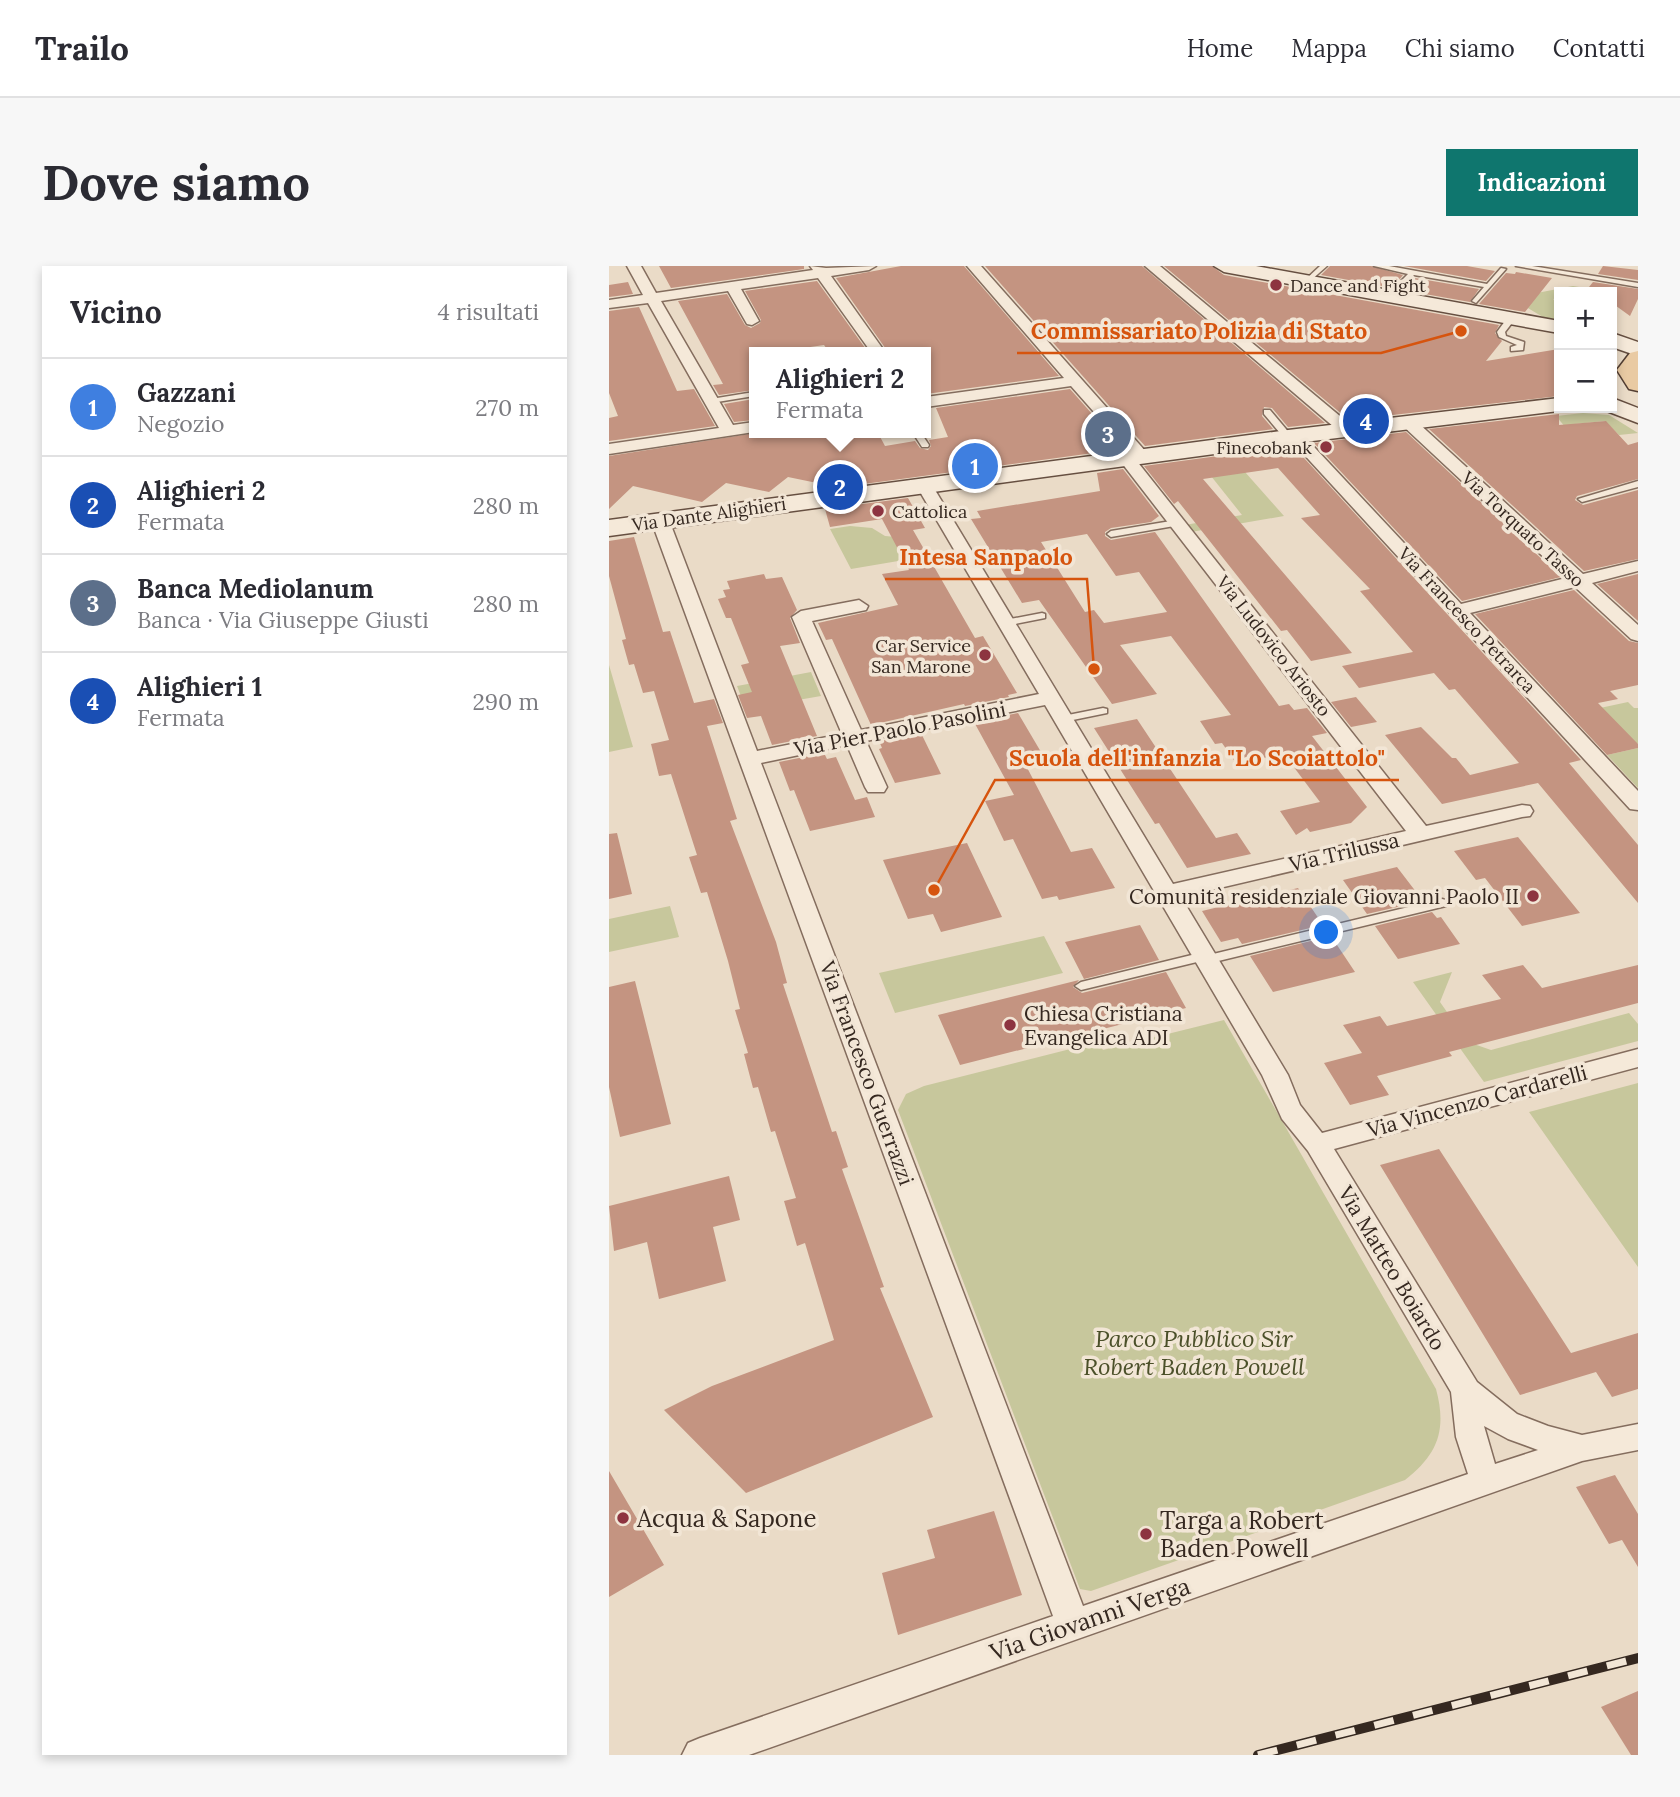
<!DOCTYPE html>
<html lang="it">
<head>
<meta charset="utf-8">
<style>
  :root { --surface:#fff; --page:#f7f7f7; --text:#2b2b33; --muted:#7c7c81; --line:#e1e1e2; --accent:#0f766e }
  body { margin:0; font-family:Lora,serif; background:var(--page); color:var(--text) }
  .controls { position:absolute; right:21px; top:21px; display:grid; overflow:hidden; border-radius:0px; box-shadow:0 4px 10px #0003 }
  .controls button { width:63px; height:63px; display:grid; place-items:center; padding:0; border:0; border-bottom:2px solid var(--line); background:var(--surface); color:var(--text); font:35px sans-serif }
  .you { position:absolute; left:718px; top:667px; width:24px; height:24px; margin:-18px; border:5px solid #fff; border-radius:50%; background:#1a73e8; box-shadow:0 0 0 10px #1a73e833 }
  .badge { display:grid; place-items:center; width:46px; height:46px; border-radius:50%; background:var(--accent); color:#fff; font-size:23px; font-weight:700 }
  .pin { position:absolute; translate:-50% -50%; border:4px solid #fff; box-shadow:0 2px 7px #0006 }
  .popup { position:absolute; left:140px; top:81px; width:182px; height:91px; box-sizing:border-box; display:grid; place-content:center; border-radius:0px; background:var(--surface); filter:drop-shadow(0 2px 5px #0005); font-size:23px; white-space:nowrap; color:var(--muted) }
  .popup b { font-size:26px; color:var(--text) }
  .popup::after { content:''; position:absolute; left:50%; top:100%; margin-left:-14px; border:14px solid transparent; border-top-color:var(--surface) }
  .list { margin:0; padding:0; list-style:none }
  h2 { display:flex; justify-content:space-between; align-items:center; height:91px; margin:0; padding:0 28px; font-size:30px }
  h2 small { font-size:23px; font-weight:400; color:var(--muted) }
  .list li { display:grid; grid-template-columns:46px 1fr auto; gap:21px; align-items:center; box-sizing:border-box; height:98px; padding:0 28px; border-top:2px solid var(--line) }
  .list b { display:block; font-size:26px; white-space:nowrap }
  .list p { margin:0; font-size:23px; white-space:nowrap; color:var(--muted) }
  .list em { font-size:23px; font-style:normal; color:var(--muted) }
  .map { position:relative; flex:none; width:1029px; height:1489px; overflow:hidden; border-radius:0px }
  header { display:flex; align-items:center; gap:42px; box-sizing:border-box; height:98px; padding:0 35px; background:var(--surface); border-bottom:2px solid var(--line) }
  header strong { font-size:33px }
  nav { display:flex; gap:38px; margin-inline-start:auto; font-size:24px }
  .intro { display:flex; align-items:center; justify-content:space-between; box-sizing:border-box; height:168px; padding:0 42px }
  h1 { margin:0; font-size:49px }
  .button { padding:18px 32px; border-radius:0px; background:var(--accent); color:#fff; font-size:24px; font-weight:700 }
  main { display:flex; gap:42px; padding:0 42px }
  aside { flex:1; background:var(--surface); border-radius:0px; box-shadow:0 4px 10px #0003 }
  .map>svg:first-child { display:block }
  .green { fill:#c7c79c }
  .building { fill:#c49481; fill-rule:evenodd }
  .lines { fill:none; stroke-linecap:round; stroke-linejoin:round }
  .service-casing { stroke:#846d5e; stroke-width:3 }
  .minor-casing { stroke:#846d5e; stroke-width:3 }
  .secondary-casing { stroke:#664f41; stroke-width:3 }
  .primary-casing { stroke:#523d32; stroke-width:3 }
  .service { fill:#f5e9d9; fill-rule:evenodd }
  .minor { fill:#f5e9d9; fill-rule:evenodd }
  .secondary { fill:#f5e9d9; fill-rule:evenodd }
  .primary { fill:#e9caa3; fill-rule:evenodd }
  .rail-casing { stroke:#352820; stroke-width:10 }
  .rail { stroke:#f2e6d6; stroke-width:7; stroke-dasharray:20; stroke-linecap:butt }
  .poi-dot { fill:#8d3440; stroke:#f2e6d6; stroke-width:2.5 }
  .labels { text-anchor:middle; dominant-baseline:central; stroke-width:7; stroke-linejoin:round; paint-order:stroke }
  .far-poi-label { font-size:18px; fill:#352820; stroke:#f2e6d6; text-anchor:start }
  .far-street-label { font-size:18px; fill:#352820; stroke:#f2e6d6 }
  .street-label { font-size:21px; fill:#352820; stroke:#f2e6d6 }
  .poi-label { font-size:21px; fill:#352820; stroke:#f2e6d6; text-anchor:end }
  .near-park-label { font-size:24px; font-style:italic; fill:#4b5029; stroke:#f2e6d6 }
  .near-poi-label { font-size:24px; fill:#352820; stroke:#f2e6d6; text-anchor:start }
  .near-street-label { font-size:24px; fill:#352820; stroke:#f2e6d6 }
  .leader { fill:none; stroke:#d6540e; stroke-width:2.5 }
  .callout-dot { fill:#d6540e; stroke:#f2e6d6; stroke-width:2.5 }
  .callout-label { font-size:23px; text-anchor:middle; font-weight:bold; fill:#d6540e; stroke:#f2e6d6; stroke-width:7; stroke-linejoin:round; paint-order:stroke }
</style>
</head>
<body>
<header>
<strong>Trailo</strong>
<nav><a>Home</a><a>Mappa</a><a>Chi siamo</a><a>Contatti</a></nav>
</header>
<div class="intro"><h1>Dove siamo</h1><a class="button">Indicazioni</a></div>
<main>
<aside>
<h2>Vicino<small>4 risultati</small></h2>
<ul class="list">
<li><span class="badge" style="background:#3f7fe0">1</span><div><b>Gazzani</b><p>Negozio</p></div><em>270 m</em></li>
<li><span class="badge" style="background:#1a4fb4">2</span><div><b>Alighieri 2</b><p>Fermata</p></div><em>280 m</em></li>
<li><span class="badge" style="background:#5c6f8a">3</span><div><b>Banca Mediolanum</b><p>Banca · Via Giuseppe Giusti</p></div><em>280 m</em></li>
<li><span class="badge" style="background:#1a4fb4">4</span><div><b>Alighieri 1</b><p>Fermata</p></div><em>290 m</em></li>
</ul>
</aside>
<div class="map">
<svg width="1029" height="1489" viewBox="0 0 1029 1489">
  <rect width="100%" height="100%" fill="#eadbc7"/>
  <path class="green" d="M964,20L982,23L987,26H950V32L944,33L950,38V56L939,54L902,32Z
    M974,147L1000,149L1029,167L1010,169L996,155L966,158L967,174L947,150Z
    M598,205L636,206L675,250L582,266L576,259L633,249Z
    M241,260L263,262L276,270L309,273L301,293L242,303L221,263Z
    M0,399L24,481L0,486Z
    M202,406L212,430L137,443L128,420Z
    M1019,436L1025,442H1029V478L963,448Z
    M1029,482V522L998,489Z
    M61,640L70,671L0,686V653Z
    M435,670L454,707L286,747L270,707Z
    M843,706L831,736L859,776L882,784L1020,747L1029,758V775L875,816L804,716Z
    M615,754L827,1123C838,1164 829,1188 796,1214L482,1325L471,1323L289,844L297,828L315,820L489,776L494,784Z
    M1029,817V1001L920,846Z"/>
  <path class="building" d="M50,0H195V3L62,22Z
    M292,0H355L450,110L317,128V86H279L227,12Z
    M376,0H533L716,157L679,161L663,142L655,141L653,150L664,163L536,180Z
    M555,0H603L615,9L890,59L886,67L893,75L877,95L950,83V130L740,154Z
    M721,0H762L794,9L784,22L712,9Z
    M795,0H858L886,5L877,15Z
    M994,0L1029,4V14L989,8Z
    M907,6L943,12L916,46L870,38L897,7L906,8Z
    M806,12L870,23L861,36L793,24Z
    M208,15L259,86H220L215,79L167,86H145V124L110,129L104,119L114,118L69,35L118,28L136,59L142,62L151,57L152,54L136,25Z
    M19,16L24,28L0,31V19Z
    M984,16L1029,23V33L1021,50L1003,37V26H987L980,21Z
    M30,41L68,125L85,123L106,160L0,175V152L9,150L0,127V45Z
    M461,123L514,183L210,224L208,217L179,211L160,226L117,217L93,236L24,220L0,243V190L147,167H269L276,180L306,175L311,182L319,184L322,180L320,174L339,171L327,142Z
    M145,133V154L125,156L115,138Z
    M950,148V159L997,155L1019,179L1029,176V213L968,230L966,234L974,239L1029,224V293L975,305L820,163Z
    M797,166L952,311L853,335L705,177Z
    M684,180L972,494L960,497L1029,579V637L929,517L833,538L776,469L812,461L843,492H847L861,509L910,497L846,423L840,424L825,407L750,422L733,400L804,386L751,325L761,323L692,252L711,249L669,202L594,213L743,387L702,395L678,364L672,365L569,235L565,238L535,200Z
    M514,203L550,250L542,256L502,262L496,266V270L502,274L546,266L670,440L680,438L685,444L698,442L718,467L703,470L758,541L742,557L701,566L698,562L687,569L671,545L711,536L675,488L627,497L613,477L606,478L591,455L622,449L562,370L511,379L548,428L503,438L430,334L413,337L362,253L372,252L368,245L491,225L488,207ZM478,268L507,310L530,306L558,346L495,357L485,344L476,346L432,276Z
    M299,232L316,262L304,264L366,372L374,370L408,427L399,429L400,431L356,440L355,438L262,459L223,373L217,374L209,357L289,339L273,308L300,304L273,253L221,261L216,243Z
    M25,271L54,366L61,365L85,437L105,433L114,457L98,460L128,553L121,555L167,676L178,717L174,718L223,866L227,865L239,901L233,903L275,1021L271,1022L324,1151L137,1227L55,1144L103,1120L225,1074L196,977L188,980L175,935L187,932L166,865L162,866L149,821L144,822L135,788L139,787L126,744L131,743L119,695L98,626L92,627L80,591L88,589L62,508L50,510L42,478L60,474L45,425L34,427L25,398L20,399L13,374L17,373L0,310V275Z
    M155,308L157,313L173,311L188,344L181,352L191,377L171,380L208,470L163,479L152,450L138,452L129,429L143,426L132,399L140,397L122,352H117L109,333L117,331L114,324L121,323L118,315Z
    M1029,308V355L988,318Z
    M965,324L1020,375L1029,377V419L1001,425L1009,433L989,437L1029,478V482L998,489L866,348Z
    M747,431L768,456L742,461L722,436Z
    M409,447L432,486L412,490L462,586L483,582L506,622L450,634L448,630L433,633L404,573L395,575L376,535L405,529L365,456Z
    M528,453L607,572L628,567L642,588L578,602L550,557L546,558L485,462Z
    M312,467L332,508L286,517L270,483L273,482L270,475Z
    M215,487L218,493L227,491L246,534L258,531L266,551L201,565L185,524L181,525L170,496Z
    M8,567L23,628L0,633V568Z
    M909,571L971,647L913,660L876,612L867,614L845,585Z
    M358,577L393,651L332,666L324,648L299,653L274,594Z
    M788,601L814,635L758,648L734,614Z
    M689,622L714,659L633,678L629,672L612,676L593,645Z
    M823,646L828,652L832,651L851,678L789,693L766,660Z
    M531,659L550,694L475,713L456,676Z
    M722,670L746,706L664,726L641,690Z
    M914,699L933,722L1029,699V737L840,786L843,790L768,810L780,829L741,839L715,797L753,787L734,759L771,750L778,760L892,733L873,709Z
    M557,706L577,742L351,799L329,749L470,714L464,721L473,727Z
    M26,715L62,858L11,871L0,821V721Z
    M830,883L962,1087L1029,1067V1123L1003,1131L987,1106L911,1129L771,899Z
    M120,910L131,954L104,961L117,1015L50,1033L38,976L5,985L0,940Z
    M0,1205L55,1299L0,1331Z
    M1006,1209L1029,1248V1301L1013,1274L1000,1278L967,1221Z
    M385,1245L413,1329L289,1369L273,1307L326,1292L318,1264Z
    M1029,1425V1489H1022L992,1441Z"/>
  <g class="lines">
    <defs>
      <path id="service" d="M711,0H718L700,16H696V14Z
        M765,0H780L878,18L892,2L897,3L867,37L863,35L875,21L805,9L790,23L786,21L799,8Z
        M907,0H923L1029,17V21Z
        M899,51L906,53L896,66L897,70L915,76L914,84L902,85V81L908,79L890,71L888,66Z
        M145,126V130L102,137L98,135L102,133Z
        M655,144H661L682,169V173H676L655,148Z
        M304,167H312L320,179L319,181H313Z
        M1029,215V221L973,236L969,233Z
        M568,254L571,255V259L502,271L498,268L502,265Z
        M433,347L436,348V352L396,360L391,357L396,354Z
        M494,442L498,443V447L454,456L449,453L454,450Z
        M833,633L837,634L839,637L837,640L597,698L592,695L472,724L466,720L472,716L595,686L600,689Z"/>
      <path id="minor" d="M18,0H32L47,27L204,4L201,0L217,2L267,0L260,4L222,10L276,86H262L209,12L132,23L150,55L143,59L138,58L119,25L52,35L124,159L145,156V166L0,188V178L110,162L39,37L0,42V34L34,29Z
        M358,0H372L538,187L540,190L538,193L527,194L817,560L913,539L921,540L924,545L921,550L913,551L572,631L679,809L691,839L713,867L1029,783V801L725,883L868,1116L908,1148L939,1160L973,1169L1029,1158V1184L973,1195L140,1489H73L79,1477L91,1472L444,1350L42,254L45,250L51,249L60,254L148,485L233,468L183,351L192,345L250,334L259,340L257,344L203,355L252,464L430,428L307,219L315,214L323,219L564,618L797,565L509,192L511,189L522,188L462,120L317,141V131L455,112ZM436,439L653,809L673,853L699,885L842,1126L847,1171L859,1208L474,1340L152,497L238,479L256,521L259,526H275L278,521L257,475ZM875,1160L899,1173L929,1184L886,1198Z
        M536,0H551L744,161L746,164L744,167H732Z
        M800,152L806,154L974,308L1029,295V305L983,317L1029,359V375L1022,373L966,321L861,347L1029,525V544L1021,543L678,170L686,165L692,167L852,338L957,312L794,160L792,157L794,154Z"/>
      <path id="secondary" d="M605,0H647L950,55V67L615,6Z
        M1003,67L1029,76V90L1003,81Z
        M950,132V142H959L958,144L679,178L0,270V254L679,164Z
        M1003,132L1029,142V157L995,144L994,142H1003Z"/>
      <path id="primary" d="M1029,85V125L1020,123L1008,104L1021,87Z"/>
    </defs>
    <use href="#service" class="service-casing"/>
    <use href="#minor" class="minor-casing"/>
    <use href="#secondary" class="secondary-casing"/>
    <use href="#primary" class="primary-casing"/>
    <use href="#service" class="service"/>
    <use href="#minor" class="minor"/>
    <use href="#secondary" class="secondary"/>
    <use href="#primary" class="primary"/>
    <defs>
      <path id="rail" d="M649,1489L1029,1392"/>
    </defs>
    <use href="#rail" class="rail-casing"/>
    <use href="#rail" class="rail"/>
  </g>
  <g class="poi-dot">
    <circle cx="667" cy="19" r="7"/>
    <circle cx="717" cy="181" r="7"/>
    <circle cx="269" cy="245" r="7"/>
    <circle cx="376" cy="389" r="7"/>
    <circle cx="924" cy="630" r="7"/>
    <circle cx="401" cy="759" r="7"/>
    <circle cx="14" cy="1252" r="7"/>
    <circle cx="537" cy="1268" r="7"/>
  </g>
  <g class="labels">
    <g class="far-poi-label">
      <text x="681" y="19">Dance and Fight</text>
      <text x="703" y="181" text-anchor="end">Finecobank</text>
      <text x="283" y="245">Cattolica</text>
      <text x="362" y="379" text-anchor="end">Car Service<tspan x="362" dy="21">San Marone</tspan></text>
    </g>
    <g class="far-street-label">
      <text transform="translate(100 248) rotate(-8)">Via Dante Alighieri</text>
      <text transform="translate(914 263) rotate(43)">Via Torquato Tasso</text>
      <text transform="translate(858 354) rotate(47)">Via Francesco Petrarca</text>
      <text transform="translate(665 380) rotate(52)">Via Ludovico Ariosto</text>
    </g>
    <g class="street-label">
      <text transform="translate(291 463) rotate(-11)">Via Pier Paolo Pasolini</text>
      <text transform="translate(735 586) rotate(-13)">Via Trilussa</text>
      <text transform="translate(258 807) rotate(70)">Via Francesco Guerrazzi</text>
      <text transform="translate(868 835) rotate(-15)">Via Vincenzo Cardarelli</text>
      <text transform="translate(783 1002) rotate(59)">Via Matteo Boiardo</text>
    </g>
    <g class="poi-label">
      <text x="910" y="630">Comunità residenziale Giovanni Paolo II</text>
      <text x="415" y="747" text-anchor="start">Chiesa Cristiana<tspan x="415" dy="24">Evangelica ADI</tspan></text>
    </g>
    <g class="near-park-label">
      <text x="585" y="1072">Parco Pubblico Sir<tspan x="585" dy="28">Robert Baden Powell</tspan></text>
    </g>
    <g class="near-poi-label">
      <text x="28" y="1252">Acqua &amp; Sapone</text>
      <text x="551" y="1254">Targa a Robert<tspan x="551" dy="28">Baden Powell</tspan></text>
    </g>
    <g class="near-street-label">
      <text transform="translate(481 1353) rotate(-19)">Via Giovanni Verga</text>
    </g>
  </g>
  <path class="leader" d="M852 65L772 87H408M485 403L478 313H276M325 624L386 514H790"/>
  <g class="callout-dot">
    <circle cx="852" cy="65" r="7"/>
    <circle cx="485" cy="403" r="7"/>
    <circle cx="325" cy="624" r="7"/>
  </g>
  <g class="callout-label">
    <text x="590" y="73">Commissariato Polizia di Stato</text>
    <text x="377" y="299">Intesa Sanpaolo</text>
    <text x="588" y="500">Scuola dell'infanzia "Lo Scoiattolo"</text>
  </g>
</svg>
<div class="controls">
<button>+</button>
<button>−</button>
</div>
<div class="you"></div>
<div class="pin badge" style="left:366px;top:200px;background:#3f7fe0">1</div>
<div class="pin badge" style="left:231px;top:221px;background:#1a4fb4">2</div>
<div class="popup"><b>Alighieri 2</b>Fermata</div>
<div class="pin badge" style="left:499px;top:168px;background:#5c6f8a">3</div>
<div class="pin badge" style="left:757px;top:155px;background:#1a4fb4">4</div>
</div>
</main>
</body>
</html>
